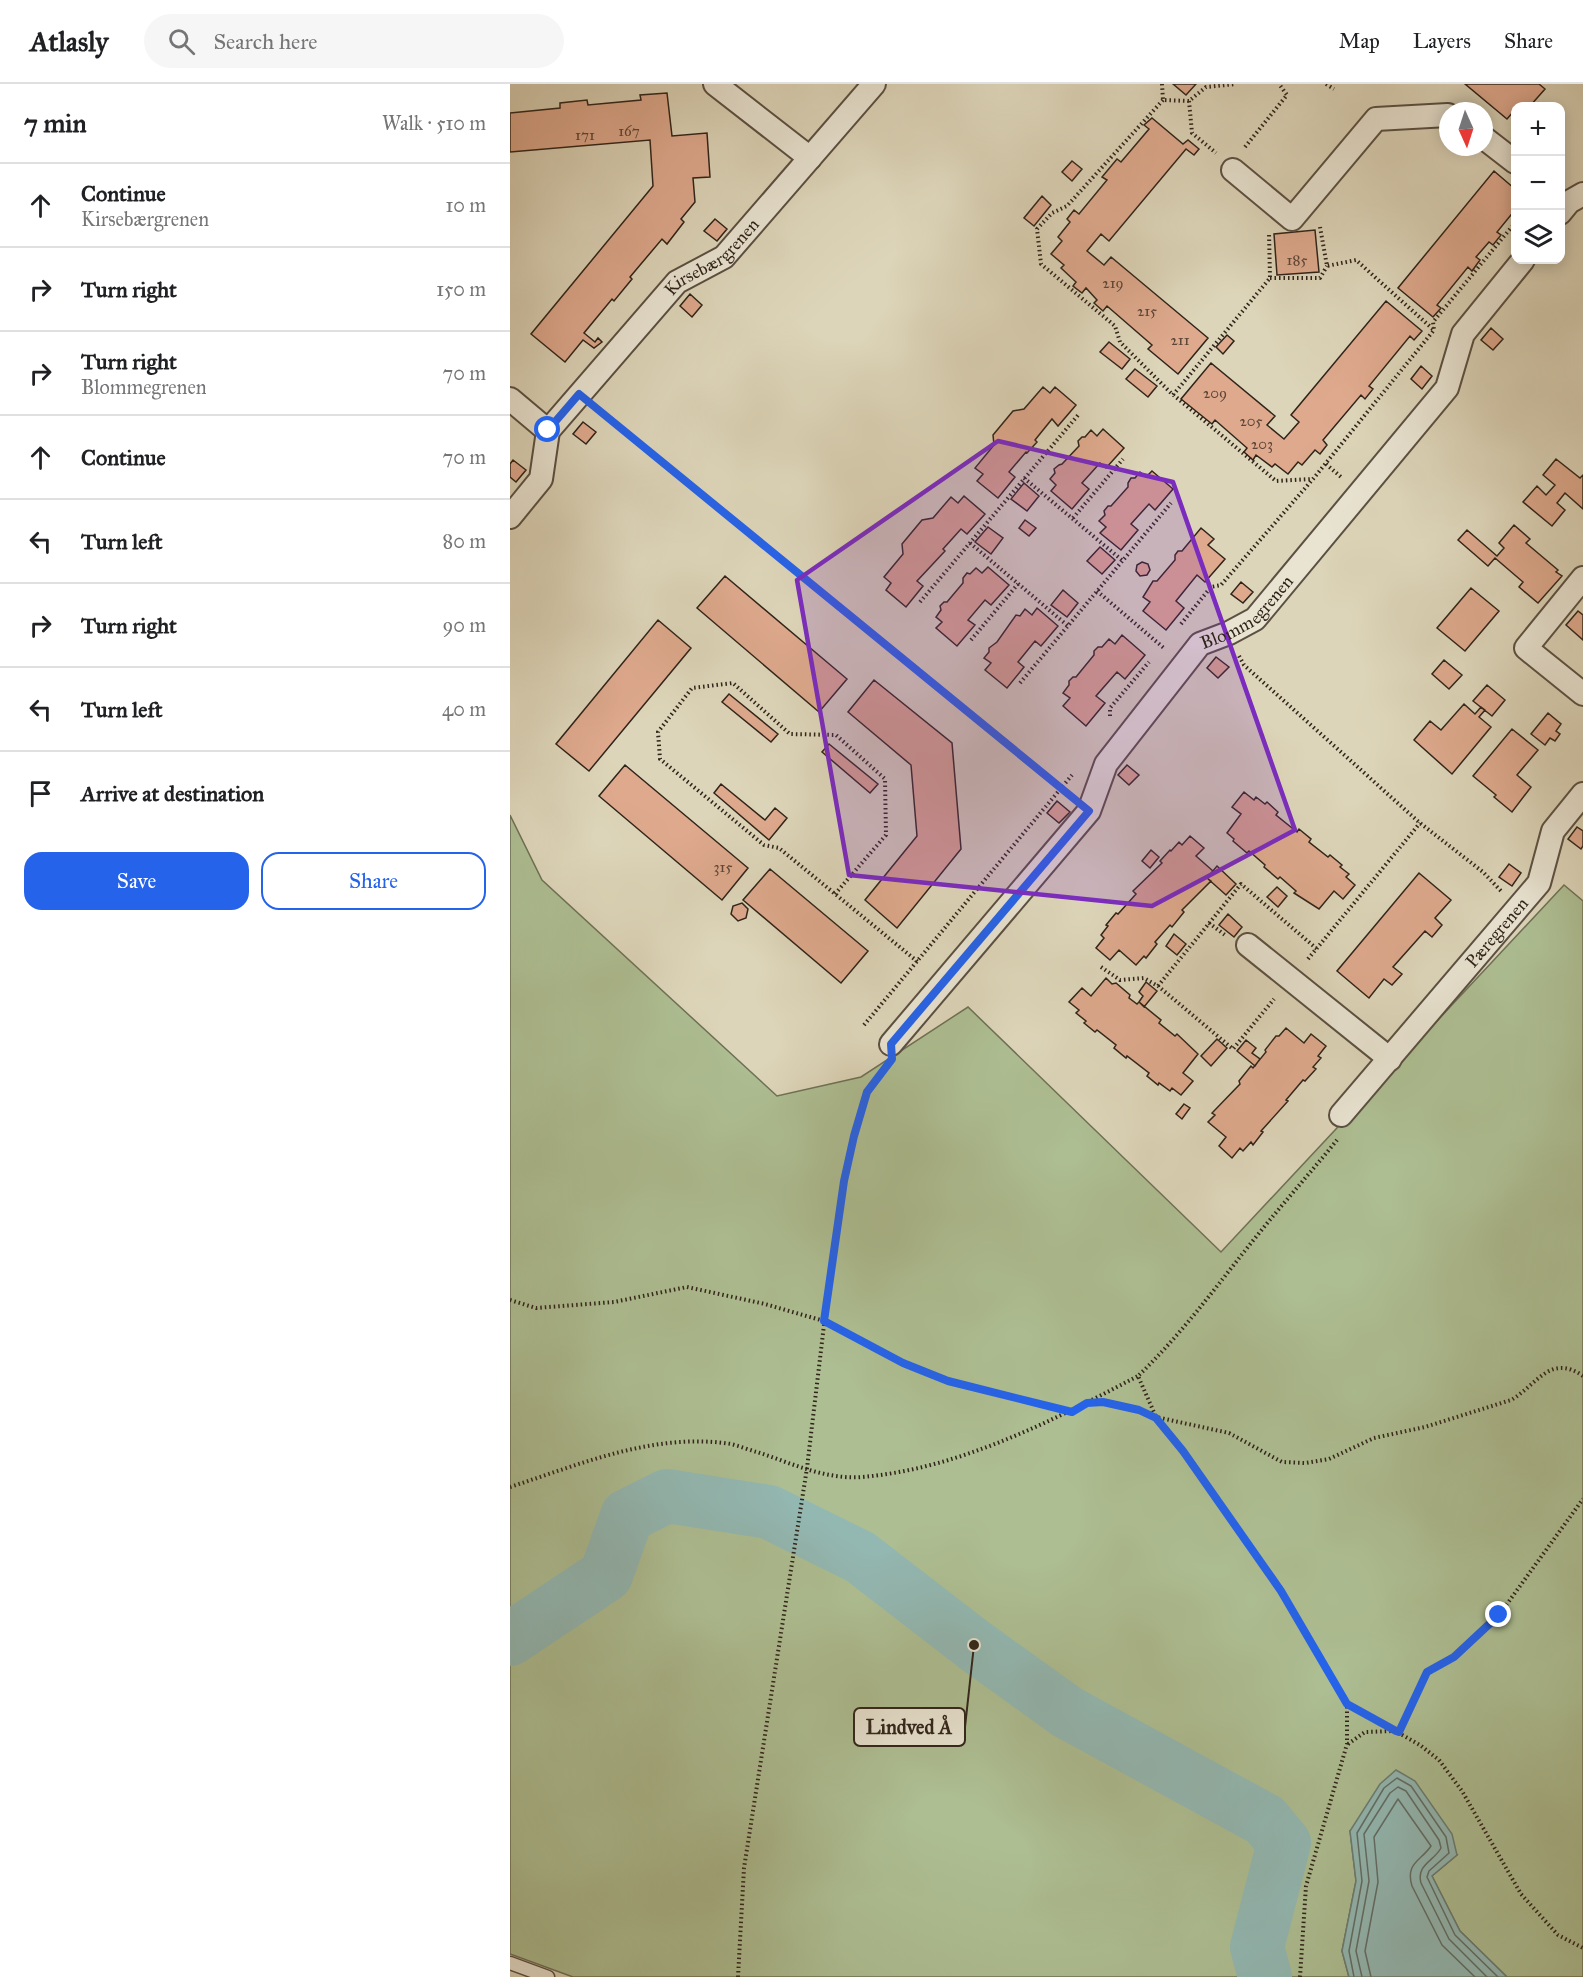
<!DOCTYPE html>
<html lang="en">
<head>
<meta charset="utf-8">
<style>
  :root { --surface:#fff; --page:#f6f6f6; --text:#202124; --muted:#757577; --line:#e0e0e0; --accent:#2563eb }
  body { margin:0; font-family:"IM FELL Great Primer",serif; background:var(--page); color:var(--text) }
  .controls { position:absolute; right:18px; top:18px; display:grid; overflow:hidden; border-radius:12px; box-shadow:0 3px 15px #0003 }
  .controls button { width:54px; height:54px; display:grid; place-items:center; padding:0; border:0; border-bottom:2px solid var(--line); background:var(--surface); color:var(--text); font:30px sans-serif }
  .compass { position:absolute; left:929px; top:18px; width:54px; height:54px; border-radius:50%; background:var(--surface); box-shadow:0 3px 15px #0003; rotate:177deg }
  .stop { position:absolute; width:18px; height:18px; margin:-14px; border:4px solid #2563eb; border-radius:50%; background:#fff }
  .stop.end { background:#2563eb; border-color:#fff; box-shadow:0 2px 6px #0008 }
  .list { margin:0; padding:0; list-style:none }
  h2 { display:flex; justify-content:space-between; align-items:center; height:78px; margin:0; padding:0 24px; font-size:26px }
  h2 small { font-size:20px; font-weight:400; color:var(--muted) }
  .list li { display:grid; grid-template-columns:39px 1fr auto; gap:18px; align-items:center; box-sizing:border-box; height:84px; padding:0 24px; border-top:2px solid var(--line) }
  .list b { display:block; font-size:22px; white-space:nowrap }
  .list p { margin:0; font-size:20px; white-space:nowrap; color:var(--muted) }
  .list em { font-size:20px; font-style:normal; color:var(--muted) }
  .actions { display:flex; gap:12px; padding:18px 24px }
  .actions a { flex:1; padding:14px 0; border:2px solid var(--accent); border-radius:18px; text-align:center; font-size:21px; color:var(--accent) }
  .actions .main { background:var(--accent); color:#fff }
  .icon { flex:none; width:33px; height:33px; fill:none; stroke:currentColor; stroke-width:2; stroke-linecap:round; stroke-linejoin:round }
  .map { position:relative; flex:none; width:1073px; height:1893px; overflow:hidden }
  header { display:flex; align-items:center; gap:36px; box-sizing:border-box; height:84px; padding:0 30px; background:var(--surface); border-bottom:2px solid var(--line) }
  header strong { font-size:28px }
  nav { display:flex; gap:33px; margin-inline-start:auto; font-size:21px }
  .search { width:420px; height:54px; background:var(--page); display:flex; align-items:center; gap:15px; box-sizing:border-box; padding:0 21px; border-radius:33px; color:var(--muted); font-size:22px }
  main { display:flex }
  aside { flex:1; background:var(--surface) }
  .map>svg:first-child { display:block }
  .green { fill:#adbe92; stroke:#6e7156; stroke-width:1.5 }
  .water { fill:#93b8b2; stroke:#6b7d75; stroke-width:1.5 }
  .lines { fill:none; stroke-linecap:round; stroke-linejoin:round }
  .shore { stroke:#626e66; stroke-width:1.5 }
  .river { stroke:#93b8b2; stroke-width:54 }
  .building { fill:#dea98d; stroke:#30241a; stroke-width:1.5 }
  .lane-casing { stroke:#5b5042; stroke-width:15 }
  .street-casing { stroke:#5b5042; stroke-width:26 }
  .path { stroke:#30241a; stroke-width:4; stroke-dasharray:1.5 3; stroke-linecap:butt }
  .lane { stroke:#e9e4d2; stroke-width:12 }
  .street { stroke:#e9e4d2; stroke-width:22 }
  .route { stroke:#2563eb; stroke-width:8 }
  .marked { fill:#7b2cbf; fill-opacity:0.2; stroke:#7b2cbf; stroke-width:4.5; stroke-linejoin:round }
  .labels { text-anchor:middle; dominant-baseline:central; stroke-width:4.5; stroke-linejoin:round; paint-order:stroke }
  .number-label { font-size:15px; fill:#5c4537 }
  .street-label { font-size:18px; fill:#30241a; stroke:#e9e4d2 }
  .leader { fill:none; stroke:#30241a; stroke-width:2 }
  .callout-dot { fill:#30241a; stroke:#e9e4d2; stroke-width:2 }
  .callout { fill:#e9e4d2; stroke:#30241a; stroke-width:2 }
  .callout-label { font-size:20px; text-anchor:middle; font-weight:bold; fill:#30241a }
</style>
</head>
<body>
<header>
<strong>Atlasly</strong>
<div class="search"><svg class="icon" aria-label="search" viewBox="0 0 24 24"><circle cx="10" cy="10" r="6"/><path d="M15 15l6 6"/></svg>Search here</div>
<nav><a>Map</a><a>Layers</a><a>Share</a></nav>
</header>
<main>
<aside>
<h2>7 min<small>Walk · 510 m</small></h2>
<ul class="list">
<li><svg class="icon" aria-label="ahead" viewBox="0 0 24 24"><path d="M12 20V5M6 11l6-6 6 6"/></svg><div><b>Continue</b><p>Kirsebærgrenen</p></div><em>10 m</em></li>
<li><svg class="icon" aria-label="right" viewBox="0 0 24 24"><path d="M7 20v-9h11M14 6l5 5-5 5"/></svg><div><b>Turn right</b></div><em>150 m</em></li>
<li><svg class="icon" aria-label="right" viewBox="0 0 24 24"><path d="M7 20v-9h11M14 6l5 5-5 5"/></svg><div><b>Turn right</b><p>Blommegrenen</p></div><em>70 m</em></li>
<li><svg class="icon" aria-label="ahead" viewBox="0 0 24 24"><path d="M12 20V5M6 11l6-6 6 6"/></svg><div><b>Continue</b></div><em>70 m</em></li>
<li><svg class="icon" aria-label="left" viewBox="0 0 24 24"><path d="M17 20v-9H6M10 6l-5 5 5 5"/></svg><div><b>Turn left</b></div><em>80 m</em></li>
<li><svg class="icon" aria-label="right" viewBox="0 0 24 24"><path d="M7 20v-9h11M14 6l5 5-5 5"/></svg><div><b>Turn right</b></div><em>90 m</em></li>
<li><svg class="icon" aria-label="left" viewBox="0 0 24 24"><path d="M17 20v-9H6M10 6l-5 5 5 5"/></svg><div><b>Turn left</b></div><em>40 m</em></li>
<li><svg class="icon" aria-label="arrive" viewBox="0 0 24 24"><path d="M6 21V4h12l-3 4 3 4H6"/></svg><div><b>Arrive at destination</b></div></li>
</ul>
<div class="actions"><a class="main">Save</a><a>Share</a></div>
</aside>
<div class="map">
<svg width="1073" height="1893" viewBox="0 0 1073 1893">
  <rect width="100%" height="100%" fill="#ddd5b9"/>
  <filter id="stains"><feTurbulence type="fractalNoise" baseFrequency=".00333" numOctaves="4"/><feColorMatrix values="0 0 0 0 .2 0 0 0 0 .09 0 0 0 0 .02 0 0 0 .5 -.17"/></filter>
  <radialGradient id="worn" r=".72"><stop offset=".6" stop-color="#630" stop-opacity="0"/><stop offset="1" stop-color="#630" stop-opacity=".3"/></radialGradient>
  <path class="green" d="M0,731L32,796L267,1012L351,993L458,923L711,1168L1054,801L1073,817V1893H997L950,1847L922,1792L947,1771L840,1747L846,1797L832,1867L839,1893H63L0,1870Z"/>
  <path class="water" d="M886,1686L905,1697L942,1750L947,1771L922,1792L950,1847L997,1893H839L832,1867L846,1797L840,1747L870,1700Z"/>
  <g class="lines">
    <path class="shore" d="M844,1893L839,1867L852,1797L847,1749L874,1704L887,1694L901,1702L936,1753L939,1769L919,1787L917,1793L945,1851L988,1893
      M852,1893L846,1867L859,1797L854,1750L880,1709L888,1703L896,1707L929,1756L931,1764C924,1777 906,1781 911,1799L939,1855L977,1893
      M861,1893L855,1867L868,1798L864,1753L888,1715L921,1762C911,1777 895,1779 902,1802L932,1861L965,1893"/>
    <path class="river" d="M0,1555L96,1491L117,1432L157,1412L259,1428L350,1473L464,1561L557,1628L755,1736L774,1759L747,1863L755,1893"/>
  </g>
  <path class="building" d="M663,0H686L676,11Z
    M955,0H1029L1035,5L1020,22H1005V30L1003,28L997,35Z
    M157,9L162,52L197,49L200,93L183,94L185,118L171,135L174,138L157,160L152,155L120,193L122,195L104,217L102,215L74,249L85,258L88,254L92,258L84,264L73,256L55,278L21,250L143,102L140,56L0,68V29L50,24V19L77,16L78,21L131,16L130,11Z
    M642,34L673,60L678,56L689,65L684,71L676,65L599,157L591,150L577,167L594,181L601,173L698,254L668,290L638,265L642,261L597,222L593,227L584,219L587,216L576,204L572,209L563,202L566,198L551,184L554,181L541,170L552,157L548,153L560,138L557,135L564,126L569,130L597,96L592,93L607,75L611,78L639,45L634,41Z
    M562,77L572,85L562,97L552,88Z
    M984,87L1005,105V126L987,148L991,151L983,161L979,158L966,173L970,176L962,187L958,183L927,221L931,224L923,233L888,204Z
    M532,112L541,121L524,142L514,134Z
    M205,135L217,145L207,157L194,147Z
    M805,146L809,188L767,191L764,150Z
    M180,210L192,221L182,233L170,222Z
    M876,217L912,247L904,256L900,252L859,302L863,305L855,315L851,311L813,356L817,361L810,370L805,366L792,381L788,378L778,390L765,380L762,383L746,371L743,376L734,368L737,364L705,336L702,340L671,315L701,279L765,332L757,341L774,355L789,338L781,331Z
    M981,244L993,255L983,266L971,256Z
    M717,251L724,257L713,270L706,263Z
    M599,258L620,275L612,285L590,268Z
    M911,282L922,292L912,305L901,295Z
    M625,285L647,302L638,313L616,295Z
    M533,303L540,309L545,303L566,321L548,342L542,335L525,356L527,358L517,369L516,368L499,388L505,393L488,414L467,397L473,390L465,384L484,361L483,351L503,327L514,325Z
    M73,338L86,348L76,360L63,350Z
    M593,345L614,364L596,384L590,379L572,399L579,405L562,425L541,407L546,401L540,395L545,389L544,385L549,381L552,380L569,362L568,357L572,353H575L581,346L587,352Z
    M1046,375L1070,394L1073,391V425L1055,409L1047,419L1055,426L1042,442L1013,418L1027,402L1036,411L1045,401L1033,391Z
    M3,376L16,386L6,398L0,393V380Z
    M642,387L663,405L645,426L639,420L621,440L628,446L611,466L590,449L596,443L589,437L595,431L594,427L598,422H601L618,403V399L621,394H625L630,388L636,393Z
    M514,399L529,412L517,427L501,415Z
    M454,412L475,430L457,450L451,445L433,465L435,467L407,497L413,502L396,523L376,506L381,499L374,493L393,470L392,460L412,436L423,434L441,413L448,419Z
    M515,436L526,444L519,452L509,444Z
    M1004,441L1020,455L1016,459L1048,486L1046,488L1052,492L1028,519L1009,503L1013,498L985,474L978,482L948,456L957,446L987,472L994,464L989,459Z
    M478,443L493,454L481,470L465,458Z
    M691,444L704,455L698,461L715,475L695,498L687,491L666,517L674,524L656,546L633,527L640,518L633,513L643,497H647L665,476V471L668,467H672Z
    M590,463L605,476L592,490L577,477Z
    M632,478L638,480L640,486L637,491L630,492L626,487L627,481Z
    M478,483L499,501L481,521L475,516L458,536L465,541L447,562L426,544L432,538L426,533L431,526L430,522L434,518H437L453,499V494L457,489L460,490L466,484L472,489Z
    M215,492L337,595L309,628L187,524Z
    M731,498L743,508L733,519L721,510Z
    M961,504L989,527L955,567L927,544Z
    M553,506L568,519L557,533L541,521Z
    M527,524L548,542L531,562L525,557L508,578L514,583L497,604L475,586L481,579L474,574L479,568V564L487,558L506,531L510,532L515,525L522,531Z
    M1068,527L1073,531V556L1056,541Z
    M148,536L181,564L79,687L46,660Z
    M612,551L635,571L615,595L607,588L586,612L595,619L576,642L553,622L560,614L553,609L559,601V597L563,593H566L584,571V567L588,563H592L599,555L605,560Z
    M706,573L719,583L708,594L697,584Z
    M934,576L952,591L939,605L922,590Z
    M364,596L442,659L451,765L387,844L355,816L407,752L401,681L338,628Z
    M977,601L995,616L982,632L963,617Z
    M219,610L268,650L261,658L212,618Z
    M954,620L965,630L971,623L975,626L969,633L981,643L942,690L904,656L920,637L931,646Z
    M1038,629L1051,640L1046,647L1050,650L1045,657L1040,654L1035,661L1021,650Z
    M1002,645L1028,666L1007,691L1021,703L1002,728L984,713L986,711L963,692Z
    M319,660L368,700L360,709L312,668Z
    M115,681L238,784L212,816L89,712Z
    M617,681L629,691L619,701L608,691Z
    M211,700L255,736L265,724L277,734L259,756L204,709Z
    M734,708L744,716L746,713L755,720L757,718L768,728L766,731L787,748L789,745L801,755L799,758L818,773L820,771L832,781L830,783L839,790L836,793L845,801L833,815L824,807L809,825L784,809L786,807L770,793L768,795L754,783L755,781L739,767L737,769L723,757L724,755L717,749L731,730L722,723Z
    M547,717L560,728L549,739L537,729Z
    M1067,743L1073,747V762L1071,765L1058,755Z
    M680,752L694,764L686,772L703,787L697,794L701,797L672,826L674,828L662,843L660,841L645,858L647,860L636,874L634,872L626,881L609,866L600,876L586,864L594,854L591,851L598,842L596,841L606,829L608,830L626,810L623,807L652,779L650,777L660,766L661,767L669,758L672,761Z
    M641,766L649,773L640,784L632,777Z
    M999,780L1011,789L1002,802L989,793Z
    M707,782L726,800L716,811L697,794Z
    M260,785L358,867L331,899L233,816Z
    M909,789L941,816L925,834L932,841L922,853L915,847L883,883L892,890L882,901L874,895L859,914L827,887Z
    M767,803L777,812L768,823L757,813Z
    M232,819L238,825L236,834L228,837L221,830L223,822Z
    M718,830L732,843L724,853L709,841Z
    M664,850L676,860L667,871L656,862Z
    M596,894L602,900L606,899L620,911L619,914L627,920L629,918L651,936L649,939L665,952L667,950L688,970L673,989L683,997L671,1011L662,1004L660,1007L649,999L648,1001L637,992L639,989L617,972L616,974L604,964L606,961L587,946L585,948L574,939L576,937L566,929L569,926L559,918L572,904L581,912Z
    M636,898L647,907L634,923L629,918L633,912L629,908Z
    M776,944L794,959L801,950L816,962L808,972L811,974L803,983L806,985L795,997L793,996L776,1016L778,1017L751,1047L753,1048L743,1061L741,1058L733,1067L730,1064L722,1074L709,1062L716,1053L698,1038L705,1031L702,1029L730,1000L729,997L741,982L743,984L756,968L755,966L766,952H769Z
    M707,955L717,964L701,982L691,972Z
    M736,956L746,964L742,969L750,975L745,982L727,967Z
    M674,1020L680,1024L672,1035L666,1030Z"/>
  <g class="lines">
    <defs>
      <path id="lane" d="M0,1879L38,1893"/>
      <g id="street">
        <path d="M205,0L300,74"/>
        <path d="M974,54L1005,78"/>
        <path d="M723,86L782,135L866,35L938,31"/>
        <path d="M1050,129L1059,118L1073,110"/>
        <path d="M0,315L38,347"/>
        <path id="s1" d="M0,433L31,395L38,347L167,198L214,173L364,0"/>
        <path d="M1073,494L1016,564L1073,610"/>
        <path d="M738,861L880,975"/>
        <path id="s2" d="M381,960L579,727L596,680L690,560L719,549L745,535L937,304L953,250L1013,176"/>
        <path id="s3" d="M831,1031L1029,799L1043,747L1073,710"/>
      </g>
    </defs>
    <use href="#lane" class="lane-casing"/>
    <use href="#street" class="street-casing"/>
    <path class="path" d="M652,0L653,16L679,17L696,3L726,0
      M816,0L824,5
      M653,16L557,122L542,129L527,145L531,180L605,242L610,258L660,308L766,397L802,395
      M679,17L682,49L706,69
      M735,63L777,11L769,0
      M810,143L817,182L846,176L925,247
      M760,194H810L817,182
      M663,311L760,194L759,149
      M90,326L553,705
      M816,380L831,393
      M514,394L613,477
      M563,434L613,375
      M460,459L558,542
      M587,507L655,565
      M410,518L569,330
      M671,540L701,503L711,501L803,395L924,246L923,238L1005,139
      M461,556L508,500
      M729,572L734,581L910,739L973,788L991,807
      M510,599L661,419
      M600,632V624L639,578
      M325,810L376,751L375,695L326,651L280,650L223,599L182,604L148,648L150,675L254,761L269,764L408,878
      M699,839L715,851
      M798,875L910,739
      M591,883L610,896L634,894L648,902L723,965L764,915
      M648,902L731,800L807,865
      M354,941L562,691
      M0,1216L26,1224L104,1218L177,1203L255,1220L314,1237L393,1279L438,1297L562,1327
      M579,1319L593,1318L608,1321L629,1326L646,1333L719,1349L772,1378L795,1379L819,1375L864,1354L915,1343L1001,1316C1027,1301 1040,1269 1073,1292
      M0,1403C71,1380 145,1348 221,1360C230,1362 239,1366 247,1368C281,1379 316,1396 352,1393C449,1385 544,1336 628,1292
      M837,1620L910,1661L929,1676L952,1707L1011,1810L1048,1851L1073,1864
      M889,1648L917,1588L944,1573L989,1531L1073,1415
      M838,1660L855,1648L884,1647
      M228,1893L234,1784L297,1384L321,1182L334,1097L344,1052L357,1009L374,985
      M790,1893L796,1802L837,1660V1620L771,1507L673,1367L646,1333L628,1292C674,1248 710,1197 750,1148C775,1117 802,1087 827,1056"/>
    <use href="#lane" class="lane"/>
    <use href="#street" class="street"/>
  </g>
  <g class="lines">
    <path class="route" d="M38,346L69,310L579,727L381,960L382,975L357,1008L344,1052L334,1097L314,1237L393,1279L438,1297L562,1328L577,1319L593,1318L629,1326L646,1334L673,1367L771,1507L837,1620L886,1647L889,1648L917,1588L944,1573L989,1531"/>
  </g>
  <path class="marked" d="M488,357L663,398L785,746L642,822L339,791L287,496Z"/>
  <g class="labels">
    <g class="number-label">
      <text x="119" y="47">167</text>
      <text x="75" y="51">171</text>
      <text x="787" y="176">185</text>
      <text x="603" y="199">219</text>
      <text x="637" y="227">215</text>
      <text x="670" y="256">211</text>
      <text x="705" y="309">209</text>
      <text x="741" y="337">205</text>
      <text x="752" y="360">203</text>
      <text x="213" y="783">315</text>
    </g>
    <g class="street-label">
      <text stroke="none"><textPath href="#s1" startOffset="338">Kirsebærgrenen</textPath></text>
      <text stroke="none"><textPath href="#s2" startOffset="566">Blommegrenen</textPath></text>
      <text stroke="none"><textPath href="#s3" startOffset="240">Pæregrenen</textPath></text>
    </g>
  </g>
  <path class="leader" d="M464 1561L455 1643"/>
  <circle class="callout-dot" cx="464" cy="1561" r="6"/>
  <rect class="callout" x="344" y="1624" width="111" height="38" rx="6"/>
  <g class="callout-label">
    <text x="399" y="1650">Lindved Å</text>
  </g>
  <rect width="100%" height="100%" filter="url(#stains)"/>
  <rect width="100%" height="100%" fill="url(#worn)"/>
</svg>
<div class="controls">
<button>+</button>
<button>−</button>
<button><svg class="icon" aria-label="layers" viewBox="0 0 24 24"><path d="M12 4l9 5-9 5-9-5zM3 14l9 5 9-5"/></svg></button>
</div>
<svg class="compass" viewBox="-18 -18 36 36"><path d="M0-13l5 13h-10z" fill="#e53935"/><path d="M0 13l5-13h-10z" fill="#757577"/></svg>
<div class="stop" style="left:38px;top:346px"></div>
<div class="stop end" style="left:989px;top:1531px"></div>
</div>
</main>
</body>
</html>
